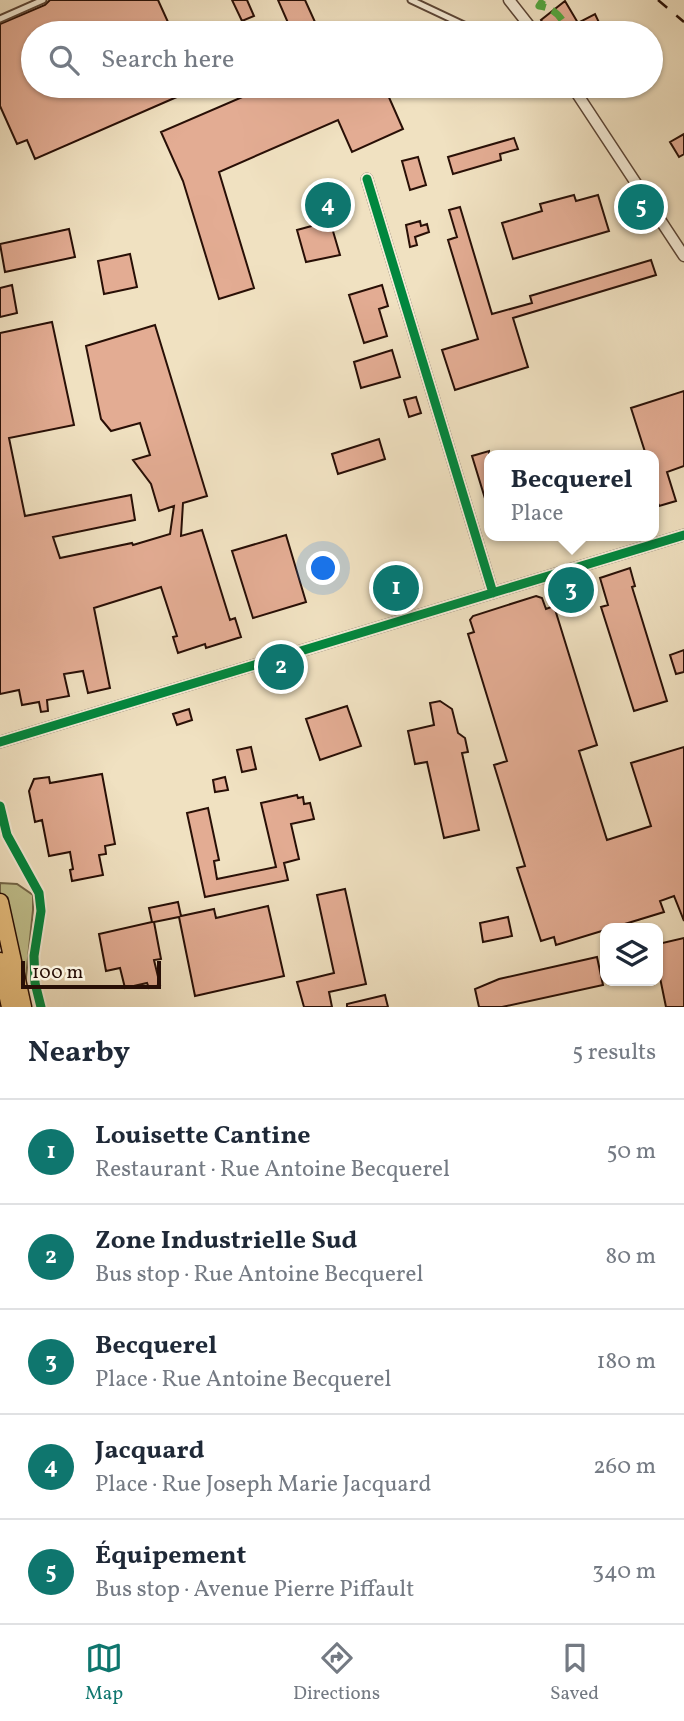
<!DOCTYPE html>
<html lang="en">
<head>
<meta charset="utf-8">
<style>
  :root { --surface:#fff; --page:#f6f6f7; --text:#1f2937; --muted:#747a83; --line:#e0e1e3; --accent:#0f766e }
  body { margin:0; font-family:Vollkorn,serif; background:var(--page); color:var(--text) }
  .controls { position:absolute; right:21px; bottom:21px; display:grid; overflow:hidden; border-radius:14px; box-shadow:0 2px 5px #0004 }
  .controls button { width:63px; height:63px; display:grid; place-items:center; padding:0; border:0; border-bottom:2px solid var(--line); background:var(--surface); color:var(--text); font:35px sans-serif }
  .scale { position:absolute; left:21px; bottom:18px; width:140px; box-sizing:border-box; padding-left:7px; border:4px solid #280f06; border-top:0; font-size:19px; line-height:24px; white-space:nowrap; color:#280f06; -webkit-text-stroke:5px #f5ecd7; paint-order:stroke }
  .you { position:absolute; left:324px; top:569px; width:24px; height:24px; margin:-18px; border:5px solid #fff; border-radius:50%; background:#1a73e8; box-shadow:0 0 0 10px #1a73e833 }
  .badge { display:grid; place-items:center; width:46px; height:46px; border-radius:50%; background:var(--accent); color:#fff; font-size:23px; font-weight:700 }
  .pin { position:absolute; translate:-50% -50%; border:4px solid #fff; box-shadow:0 2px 7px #0006 }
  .popup { position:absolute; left:484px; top:450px; width:175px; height:91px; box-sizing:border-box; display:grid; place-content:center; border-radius:14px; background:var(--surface); filter:drop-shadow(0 2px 5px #0005); font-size:23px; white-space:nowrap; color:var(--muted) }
  .popup b { font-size:26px; color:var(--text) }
  .popup::after { content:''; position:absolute; left:50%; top:100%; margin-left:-14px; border:14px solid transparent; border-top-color:var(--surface) }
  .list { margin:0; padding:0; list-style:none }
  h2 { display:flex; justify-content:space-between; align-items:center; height:91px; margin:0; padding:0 28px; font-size:30px }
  h2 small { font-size:23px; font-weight:400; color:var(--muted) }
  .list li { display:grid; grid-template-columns:46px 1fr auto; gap:21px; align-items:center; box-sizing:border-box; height:105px; padding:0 28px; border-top:2px solid var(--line) }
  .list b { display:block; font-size:26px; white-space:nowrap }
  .list p { margin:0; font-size:23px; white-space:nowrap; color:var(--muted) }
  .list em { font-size:23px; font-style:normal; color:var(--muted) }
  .icon { flex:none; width:38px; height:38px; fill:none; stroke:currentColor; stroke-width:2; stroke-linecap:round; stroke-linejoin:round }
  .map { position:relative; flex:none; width:684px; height:1007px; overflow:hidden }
  .search { position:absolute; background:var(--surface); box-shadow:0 2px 5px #0004; left:21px; right:21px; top:21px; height:77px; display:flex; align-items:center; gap:18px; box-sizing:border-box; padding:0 24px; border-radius:38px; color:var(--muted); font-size:26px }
  .sheet { height:616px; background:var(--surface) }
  nav { display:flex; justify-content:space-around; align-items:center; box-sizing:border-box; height:98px; border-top:2px solid var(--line); background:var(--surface); font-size:19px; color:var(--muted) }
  nav a { display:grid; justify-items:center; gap:4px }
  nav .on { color:var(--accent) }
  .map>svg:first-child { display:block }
  .green { fill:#c1c18e; stroke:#74684a; stroke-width:2 }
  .building { fill:#e3ac93; stroke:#280f06; stroke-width:2 }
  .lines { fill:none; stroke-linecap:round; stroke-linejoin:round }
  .lane-casing { stroke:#5a4435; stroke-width:9 }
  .street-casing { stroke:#5a4435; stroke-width:13 }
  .primary-casing { stroke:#280f06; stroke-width:19 }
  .lane { stroke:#f5ecd7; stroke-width:5 }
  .street { stroke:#f5ecd7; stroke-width:10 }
  .primary { stroke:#e8c080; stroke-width:16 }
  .rail { stroke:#280f06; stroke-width:2.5; stroke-dasharray:12 12; stroke-linecap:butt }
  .quiet { stroke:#53a840; stroke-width:7; stroke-dasharray:14 7; stroke-linecap:butt }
  .cycleway-casing { stroke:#f5ecd7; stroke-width:13 }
  .cycleway { stroke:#00873e; stroke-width:9 }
</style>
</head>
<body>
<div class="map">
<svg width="684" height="1007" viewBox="0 0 684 1007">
  <rect width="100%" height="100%" fill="#f0e1c1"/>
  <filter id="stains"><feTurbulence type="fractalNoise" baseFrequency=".00286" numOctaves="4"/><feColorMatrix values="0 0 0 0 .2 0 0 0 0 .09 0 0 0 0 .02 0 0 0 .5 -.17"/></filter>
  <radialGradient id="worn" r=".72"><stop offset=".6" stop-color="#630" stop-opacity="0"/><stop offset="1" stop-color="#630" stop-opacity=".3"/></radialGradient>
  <path class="green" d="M0,883L17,884L33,895V910L23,1006L0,902Z"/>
  <path class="building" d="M50,0H158L173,33H33V86H202L35,159L27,140L17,144L0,106V24L45,5Z
    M232,0H247L254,16L242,21Z
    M278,0H305L315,22L292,32Z
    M565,1L578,23L595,14L604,33H550L541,20Z
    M268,86H384L403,129L352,152L338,120L219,172L254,288L219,299L183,181L161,132Z
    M684,134V154L679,157L670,142Z
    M514,138L518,149L500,154L501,160L453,174L448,157Z
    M418,157L426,185L410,190L402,161Z
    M574,195L576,201L598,195L609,231L513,259L502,223L542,211L540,204Z
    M460,207L492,314L532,303L530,296L651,260L656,275L513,318L528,367L455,390L442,350L478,339L448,240L457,237L449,210Z
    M330,221L340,255L306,262L297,230Z
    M420,221L421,226L427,224L429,232L415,237L417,245L410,247L406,225Z
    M69,229L75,257L5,272L0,244Z
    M130,254L137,287L104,294L98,261Z
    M12,285L17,313L0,317V288Z
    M382,285L388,306L379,309L387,336L364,343L349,295Z
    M52,322L74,425L9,438L25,516L131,495L135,520L53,537L60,558L132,543L133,545L170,534L174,506L159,511L151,484L133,460L150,455L140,423L111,431L101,419L86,346L155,325L207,496L183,503L181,536L202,530L230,620L235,618L241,637L206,648L205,644L178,653L173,637L177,636L161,587L94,608L110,688L88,693L83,671L64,674L69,696L47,700L48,711L41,712L39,702L22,705L19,690L0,694V333Z
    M392,350L400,377L361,388L354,362Z
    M684,391V466L667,472L676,501L659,506L653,489V455H646L631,408Z
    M416,397L421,413L409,417L404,400Z
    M379,439L385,459L338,474L332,454Z
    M489,451V504L487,505L472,456Z
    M286,535L306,602L253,618L232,551Z
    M630,568L635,586L632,587L667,701L634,711L601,607L608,605L600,578Z
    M397,575L406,605L405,606L385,578Z
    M536,596L542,598L546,609L554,606L597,745L579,751L607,840L651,826L631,763L684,747V921L674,896L660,901L664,912L556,945L554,937L541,941L517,868L525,866L494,765L507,761L468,634L474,632L470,620L473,616Z
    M684,650V672L676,674L670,655Z
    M440,701L452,709L458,733L465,738L468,752L462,753L479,830L444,838L427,762L415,764L408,731L434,725L430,703Z
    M347,706L361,746L320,760L306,719Z
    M189,709L192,720L177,725L173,714Z
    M251,747L256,769L242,772L237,750Z
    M102,774L115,844L105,846L106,854L99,855L103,875L72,881L70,870L73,869L70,852L49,856L42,820L35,822L29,791L34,779L49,777L50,783Z
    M225,777L228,790L215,792L213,780Z
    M297,795L298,798L303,797L304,804L310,803L314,819L291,824L299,859L284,863L288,880L205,897L187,813L208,808L219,860L214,861L217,879L276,867L261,803Z
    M345,889L366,984L329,992L332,1007H304L297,982L334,973L317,895Z
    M178,902L181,916L214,909L216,918L268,906L284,976L195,996L179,917L154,922L161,959L154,960L160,985L149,988L147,983L125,988L120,968L106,971L99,934L152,922L149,908Z
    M508,917L512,936L483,942L480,923Z
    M684,938V1007H666L658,968V944Z
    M597,957L603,985L502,1007H479L475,989L499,979Z
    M385,995L388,1007H347V1004Z"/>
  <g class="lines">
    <defs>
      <path id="lane" d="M411,0L481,33
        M0,19L43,0"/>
      <path id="street" d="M509,0L535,33
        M572,86L684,256
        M367,179L493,593
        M0,742L684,535"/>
      <path id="primary" d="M0,902L23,1007
        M0,961L10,1007"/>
    </defs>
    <use href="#lane" class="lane-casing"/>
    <use href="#street" class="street-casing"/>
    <use href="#primary" class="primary-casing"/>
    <use href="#lane" class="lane"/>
    <use href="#street" class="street"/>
    <use href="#primary" class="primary"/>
    <path class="rail" d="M658,0L684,22"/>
    <path class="quiet" d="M543,0L539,6C556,8 562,18 569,33"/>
    <defs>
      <path id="cycleway" d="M367,179L493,593
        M0,742L684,535
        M0,806L7,835L39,893L41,911L34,956L35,983L41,1007"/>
    </defs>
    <use href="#cycleway" class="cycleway-casing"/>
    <use href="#cycleway" class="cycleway"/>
  </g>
  <rect width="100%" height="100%" filter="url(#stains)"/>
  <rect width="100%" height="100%" fill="url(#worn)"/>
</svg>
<div class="controls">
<button><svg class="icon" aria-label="layers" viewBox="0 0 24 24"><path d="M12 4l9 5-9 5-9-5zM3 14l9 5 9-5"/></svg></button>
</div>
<div class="scale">100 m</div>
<div class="you"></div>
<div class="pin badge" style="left:396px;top:588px">1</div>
<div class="pin badge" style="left:281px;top:667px">2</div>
<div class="pin badge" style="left:571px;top:590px">3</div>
<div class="popup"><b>Becquerel</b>Place</div>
<div class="pin badge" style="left:328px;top:205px">4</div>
<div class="pin badge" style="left:641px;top:207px">5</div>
<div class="search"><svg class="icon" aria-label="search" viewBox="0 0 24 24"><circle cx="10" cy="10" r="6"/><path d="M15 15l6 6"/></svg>Search here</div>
</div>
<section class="sheet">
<h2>Nearby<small>5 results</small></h2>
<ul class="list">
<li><span class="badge">1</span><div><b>Louisette Cantine</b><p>Restaurant · Rue Antoine Becquerel</p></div><em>50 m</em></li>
<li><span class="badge">2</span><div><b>Zone Industrielle Sud</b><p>Bus stop · Rue Antoine Becquerel</p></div><em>80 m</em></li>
<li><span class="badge">3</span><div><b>Becquerel</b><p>Place · Rue Antoine Becquerel</p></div><em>180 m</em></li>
<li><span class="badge">4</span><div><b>Jacquard</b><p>Place · Rue Joseph Marie Jacquard</p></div><em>260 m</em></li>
<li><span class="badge">5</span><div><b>Équipement</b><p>Bus stop · Avenue Pierre Piffault</p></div><em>340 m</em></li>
</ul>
</section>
<nav>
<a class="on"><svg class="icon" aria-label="map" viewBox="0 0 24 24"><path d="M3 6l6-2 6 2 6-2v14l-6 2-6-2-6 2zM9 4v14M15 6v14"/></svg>Map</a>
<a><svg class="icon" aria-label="directions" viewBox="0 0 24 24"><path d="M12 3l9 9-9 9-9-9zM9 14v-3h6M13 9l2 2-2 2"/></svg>Directions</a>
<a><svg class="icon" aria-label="saved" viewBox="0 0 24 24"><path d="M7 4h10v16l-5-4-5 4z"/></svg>Saved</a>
</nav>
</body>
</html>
